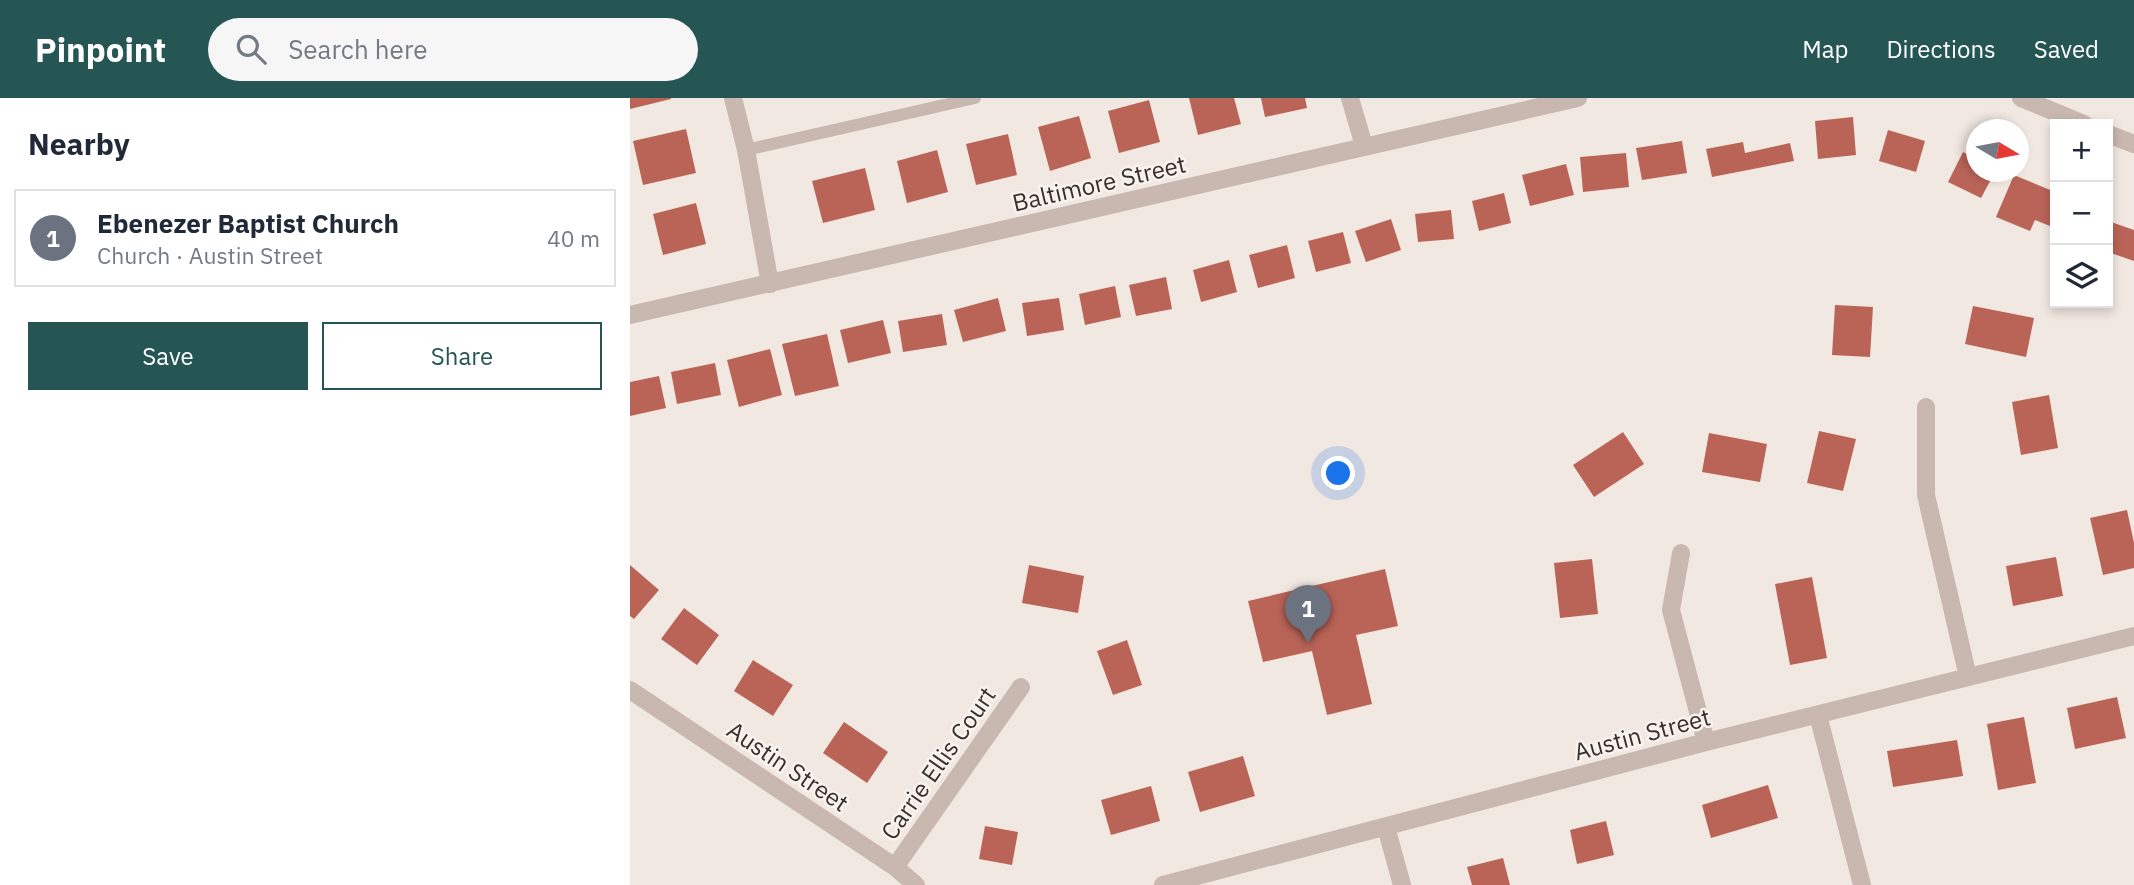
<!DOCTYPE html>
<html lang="en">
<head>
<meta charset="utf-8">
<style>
  :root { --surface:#fff; --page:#f6f6f7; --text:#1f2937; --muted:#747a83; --line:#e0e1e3; --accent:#255654 }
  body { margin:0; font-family:"IBM Plex Sans",sans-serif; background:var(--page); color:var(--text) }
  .controls { position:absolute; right:21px; top:21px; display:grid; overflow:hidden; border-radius:0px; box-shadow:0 4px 10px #0003 }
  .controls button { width:63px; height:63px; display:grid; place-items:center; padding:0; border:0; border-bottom:2px solid var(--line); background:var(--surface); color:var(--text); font:35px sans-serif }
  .compass { position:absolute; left:1336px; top:21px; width:63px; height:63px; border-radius:50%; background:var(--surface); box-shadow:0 4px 10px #0003; rotate:100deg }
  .you { position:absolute; left:709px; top:376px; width:24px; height:24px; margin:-18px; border:5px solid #fff; border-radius:50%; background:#1a73e8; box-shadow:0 0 0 10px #1a73e833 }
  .badge { display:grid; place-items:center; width:46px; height:46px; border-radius:50%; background:var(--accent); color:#fff; font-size:23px; font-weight:700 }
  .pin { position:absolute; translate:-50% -58px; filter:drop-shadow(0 2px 4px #0008) }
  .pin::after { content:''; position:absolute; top:37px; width:24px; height:21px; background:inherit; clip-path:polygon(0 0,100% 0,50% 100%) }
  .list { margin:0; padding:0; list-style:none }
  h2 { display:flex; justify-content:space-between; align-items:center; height:91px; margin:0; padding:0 28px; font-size:30px }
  h2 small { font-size:23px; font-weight:400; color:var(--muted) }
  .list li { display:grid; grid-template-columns:46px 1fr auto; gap:21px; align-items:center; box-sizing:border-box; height:98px; margin:0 14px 14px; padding:0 14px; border:2px solid var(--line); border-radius:0px }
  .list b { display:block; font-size:26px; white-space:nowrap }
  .list p { margin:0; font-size:23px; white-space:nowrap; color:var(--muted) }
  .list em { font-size:23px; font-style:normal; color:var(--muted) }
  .actions { display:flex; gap:14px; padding:21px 28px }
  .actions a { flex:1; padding:16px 0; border:2px solid var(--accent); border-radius:0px; text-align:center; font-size:24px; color:var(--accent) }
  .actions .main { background:var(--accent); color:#fff }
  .icon { flex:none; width:38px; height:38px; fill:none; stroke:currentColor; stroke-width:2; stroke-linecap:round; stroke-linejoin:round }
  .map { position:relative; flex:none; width:1504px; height:787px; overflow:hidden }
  header { display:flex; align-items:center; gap:42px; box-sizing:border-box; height:98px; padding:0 35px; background:var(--accent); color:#fff }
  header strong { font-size:33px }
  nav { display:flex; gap:38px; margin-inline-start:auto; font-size:24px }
  .search { width:490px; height:63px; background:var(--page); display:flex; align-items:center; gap:18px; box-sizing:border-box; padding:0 24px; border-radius:38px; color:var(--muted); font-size:26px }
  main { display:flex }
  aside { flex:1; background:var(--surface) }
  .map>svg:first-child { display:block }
  .building { fill:#ba6458 }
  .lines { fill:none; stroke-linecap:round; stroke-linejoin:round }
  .service { stroke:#c9b8af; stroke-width:12 }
  .minor { stroke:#c9b8af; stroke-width:18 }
  .labels { text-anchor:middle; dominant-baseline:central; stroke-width:5; stroke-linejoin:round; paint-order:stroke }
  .street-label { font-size:24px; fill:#392f2c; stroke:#f9f3ef }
</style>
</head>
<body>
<header>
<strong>Pinpoint</strong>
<div class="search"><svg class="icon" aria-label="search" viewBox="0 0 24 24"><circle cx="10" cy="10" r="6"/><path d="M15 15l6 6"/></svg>Search here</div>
<nav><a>Map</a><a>Directions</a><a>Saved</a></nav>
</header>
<main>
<aside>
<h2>Nearby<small></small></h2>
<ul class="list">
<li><span class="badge" style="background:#6b7280">1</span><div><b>Ebenezer Baptist Church</b><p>Church · Austin Street</p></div><em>40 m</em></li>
</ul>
<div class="actions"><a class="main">Save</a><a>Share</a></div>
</aside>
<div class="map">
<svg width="1504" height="787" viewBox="0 0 1504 787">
  <rect width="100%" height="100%" fill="#f2e8e2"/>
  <path class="building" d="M0,0H41V1L0,11Z
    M559,0H604L611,26L568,37Z
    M631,0H675L677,10L635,19Z
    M519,2L530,44L489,55L478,13Z
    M449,18L461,60L420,73L408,29Z
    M1223,19L1226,57L1188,61L1185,23Z
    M56,31L66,75L13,87L3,43Z
    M1258,32L1295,43L1286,74L1249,63Z
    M378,36L387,77L346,87L336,46Z
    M1052,43L1057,75L1012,82L1006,50Z
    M1113,44L1115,55L1160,45L1164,63L1082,79L1076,51Z
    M307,52L318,94L277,105L267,63Z
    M1333,54L1346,61V74H1365L1351,100L1318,84Z
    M996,55L999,89L953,94L950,59Z
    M936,66L944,97L900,108L892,77Z
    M235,70L245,112L193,125L182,83Z
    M1384,77L1425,94V130L1405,122L1400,133L1366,119Z
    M874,95L881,125L849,133L842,103Z
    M66,105L76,146L33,157L23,116Z
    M821,112L824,141L788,144L785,116Z
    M761,121L771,152L736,164L725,133Z
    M1481,124L1504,132V163L1478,154V134Z
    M713,134L721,165L686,174L678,143Z
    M657,147L665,180L628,190L619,157Z
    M599,162L607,194L571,204L563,172Z
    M536,179L542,211L506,218L499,187Z
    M485,188L491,219L455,227L449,196Z
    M368,200L376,233L333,244L324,212Z
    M429,200L434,232L397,238L392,205Z
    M1205,207L1243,209L1240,259L1202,257Z
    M1343,208L1404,220L1396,259L1335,246Z
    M312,216L317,247L273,254L268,223Z
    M253,222L261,255L218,265L210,232Z
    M197,236L209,288L165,298L152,246Z
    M140,251L152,297L109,309L97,262Z
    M85,265L91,297L47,306L41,274Z
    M29,278L36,310L0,318V284Z
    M1419,297L1428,350L1391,357L1382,304Z
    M1189,333L1226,341L1213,393L1177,385Z
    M993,334L1014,366L964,399L943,367Z
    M1079,335L1137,346L1130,384L1072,374Z
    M1497,412L1504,445V470L1473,477L1460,420Z
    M1426,459L1433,498L1383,508L1376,468Z
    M962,461L968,516L930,520L924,465Z
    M0,467L29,492L4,521L0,518Z
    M399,467L454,478L448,515L392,505Z
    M755,471L768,528L726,537L742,606L697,617L682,553L633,564L618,503Z
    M1182,479L1197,560L1160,567L1145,486Z
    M54,510L89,537L67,567L31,541Z
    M497,542L512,587L483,597L467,553Z
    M123,562L163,587L143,618L104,593Z
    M1487,599L1496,640L1445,651L1437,610Z
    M1394,619L1406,685L1368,692L1357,626Z
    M214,624L258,654L237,685L193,655Z
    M1327,642L1333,678L1263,689L1257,653Z
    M613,658L625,698L570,714L558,674Z
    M1138,687L1148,720L1081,740L1072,707Z
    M521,688L530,723L481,737L471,702Z
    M976,723L984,757L947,766L940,732Z
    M355,728L388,734L382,767L349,761Z
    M873,760L880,787H842L837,769Z"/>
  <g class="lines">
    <path class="service" d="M116,52L345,0"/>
    <path class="minor" d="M103,0L116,52L140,186
      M720,0L734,48
      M1391,0L1454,26
      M1478,36L1504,46
      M0,217L948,0
      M1296,309V397L1338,579
      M1051,455L1041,512L1076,644
      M0,592L265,769L286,787
      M1188,617L1232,787
      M756,729L772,787
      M265,769L391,589
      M533,787L1076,644L1504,538"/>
  </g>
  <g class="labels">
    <g class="street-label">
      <text transform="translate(469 85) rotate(-13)">Baltimore Street</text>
      <text transform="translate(1012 636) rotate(-15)">Austin Street</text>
      <text transform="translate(308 665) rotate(-55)">Carrie Ellis Court</text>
      <text transform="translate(158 668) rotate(34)">Austin Street</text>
    </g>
  </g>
</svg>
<div class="controls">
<button>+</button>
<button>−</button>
<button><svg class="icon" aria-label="layers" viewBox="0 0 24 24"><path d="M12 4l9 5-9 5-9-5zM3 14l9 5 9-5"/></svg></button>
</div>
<svg class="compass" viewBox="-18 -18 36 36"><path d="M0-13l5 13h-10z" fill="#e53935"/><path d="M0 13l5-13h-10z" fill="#747a83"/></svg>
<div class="you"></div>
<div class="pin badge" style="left:678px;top:545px;background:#6b7280">1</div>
</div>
</main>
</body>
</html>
